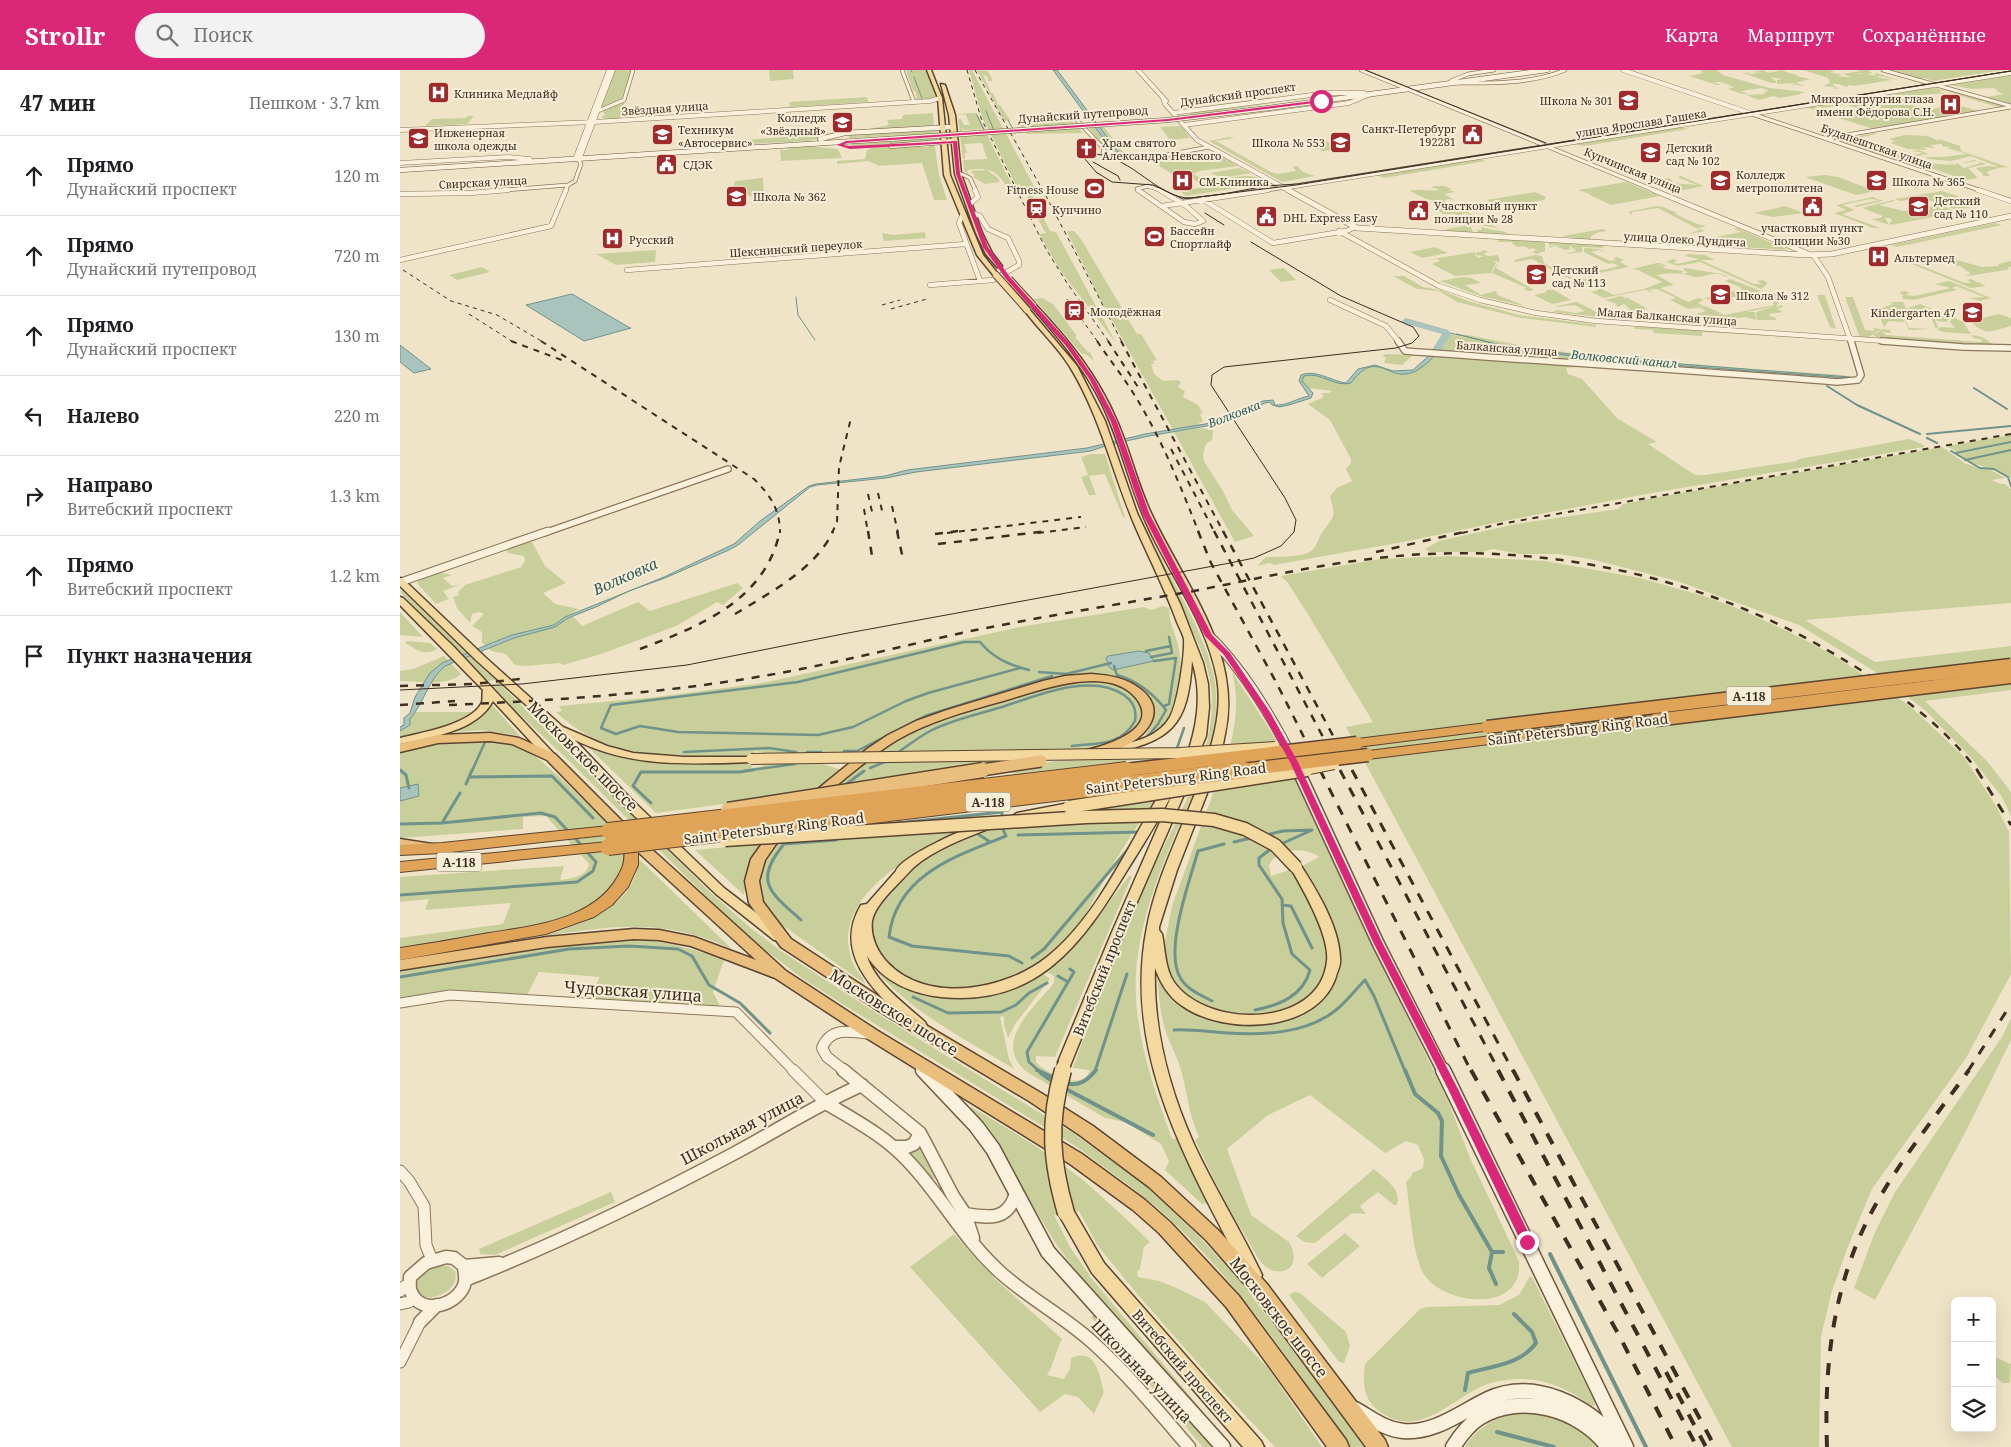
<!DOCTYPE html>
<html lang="ru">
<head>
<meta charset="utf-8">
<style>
  :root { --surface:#fff; --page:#f2f2f2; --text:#202124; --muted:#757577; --line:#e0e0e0; --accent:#db2777 }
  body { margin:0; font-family:"Noto Serif",serif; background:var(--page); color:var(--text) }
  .controls { position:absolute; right:15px; bottom:15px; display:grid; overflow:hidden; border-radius:8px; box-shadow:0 5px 20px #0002 }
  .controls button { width:45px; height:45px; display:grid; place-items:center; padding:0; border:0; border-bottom:1px solid var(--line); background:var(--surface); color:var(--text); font:25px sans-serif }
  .stop { position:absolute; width:15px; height:15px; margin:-11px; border:4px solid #db2777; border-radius:50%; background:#fff }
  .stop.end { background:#db2777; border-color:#fff; box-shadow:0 1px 5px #0008 }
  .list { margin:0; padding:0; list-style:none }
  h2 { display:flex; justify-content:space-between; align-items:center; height:65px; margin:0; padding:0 20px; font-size:21px }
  h2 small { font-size:16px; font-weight:400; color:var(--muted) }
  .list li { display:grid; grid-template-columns:32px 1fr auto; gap:15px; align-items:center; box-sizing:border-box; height:80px; padding:0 20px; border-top:1px solid var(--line) }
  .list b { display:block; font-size:19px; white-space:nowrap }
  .list p { margin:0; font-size:16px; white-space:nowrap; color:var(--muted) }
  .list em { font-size:16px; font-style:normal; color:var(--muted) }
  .icon { flex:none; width:28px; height:28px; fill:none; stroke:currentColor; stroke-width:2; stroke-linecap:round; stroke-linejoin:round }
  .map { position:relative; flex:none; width:1611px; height:1377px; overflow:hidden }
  header { display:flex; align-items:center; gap:30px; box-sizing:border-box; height:70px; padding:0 25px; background:var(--accent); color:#fff }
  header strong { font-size:24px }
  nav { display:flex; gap:28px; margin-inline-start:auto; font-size:18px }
  .search { width:350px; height:45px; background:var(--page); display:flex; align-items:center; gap:12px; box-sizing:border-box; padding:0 18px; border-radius:28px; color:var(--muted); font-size:19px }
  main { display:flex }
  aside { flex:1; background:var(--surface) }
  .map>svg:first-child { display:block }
  .green { fill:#c9cf9b; fill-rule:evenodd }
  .water { fill:#a9c4bc; stroke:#6f938a }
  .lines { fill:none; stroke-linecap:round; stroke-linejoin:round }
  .stream-far4 { stroke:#6f938a; stroke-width:1 }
  .stream-far3 { stroke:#6f938a; stroke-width:2 }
  .stream-far2 { stroke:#6f938a; stroke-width:2.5 }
  .stream-far1 { stroke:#6f938a; stroke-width:3 }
  .stream { stroke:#6f938a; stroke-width:4 }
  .river { fill:#a9c4bc; fill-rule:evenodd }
  .minor-far5-casing { stroke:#8d765c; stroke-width:4.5 }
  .minor-far4-casing { stroke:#8d765c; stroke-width:5.5 }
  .minor-far3-casing { stroke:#8d765c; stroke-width:8 }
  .minor-far2-casing { stroke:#8d765c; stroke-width:9 }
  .minor-far1-casing { stroke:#8d765c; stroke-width:11 }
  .minor-casing { stroke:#8d765c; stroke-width:13 }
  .tertiary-far3-casing { stroke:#8d765c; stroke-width:5 }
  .tertiary-far2-casing { stroke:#8d765c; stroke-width:6 }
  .tertiary-far1-casing { stroke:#8d765c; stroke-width:12 }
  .tertiary-casing { stroke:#8d765c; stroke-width:15 }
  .secondary-far3-casing { stroke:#6f573f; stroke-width:5.5 }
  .secondary-far2-casing { stroke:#6f573f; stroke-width:11 }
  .secondary-far1-casing { stroke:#6f573f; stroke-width:14 }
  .secondary-casing { stroke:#6f573f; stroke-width:17 }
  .primary-casing { stroke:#5b4430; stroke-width:3 }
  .trunk-casing { stroke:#5b4430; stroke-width:3 }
  .motorway-casing { stroke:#5b4430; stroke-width:2 }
  .minor-far5 { stroke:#faf1dc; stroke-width:3 }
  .minor-far4 { stroke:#faf1dc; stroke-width:4.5 }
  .minor-far3 { stroke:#faf1dc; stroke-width:5.5 }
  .minor-far2 { stroke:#faf1dc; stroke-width:7 }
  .minor-far1 { stroke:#faf1dc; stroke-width:9 }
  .minor { stroke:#faf1dc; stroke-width:11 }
  .tertiary-far3 { stroke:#faf1dc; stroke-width:4 }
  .tertiary-far2 { stroke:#faf1dc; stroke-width:5 }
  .tertiary-far1 { stroke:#faf1dc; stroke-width:10 }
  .tertiary { stroke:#faf1dc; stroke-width:12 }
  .secondary-far3 { stroke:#faf1dc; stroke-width:4.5 }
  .secondary-far2 { stroke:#faf1dc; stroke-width:9 }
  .secondary-far1 { stroke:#faf1dc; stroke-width:11 }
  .secondary { stroke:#faf1dc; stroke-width:14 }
  .primary { fill:#f3d9a0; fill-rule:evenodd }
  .trunk { fill:#eabe7c; fill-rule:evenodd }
  .motorway { fill:#e0a458; fill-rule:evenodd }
  .tram { stroke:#3d2e20; stroke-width:1 }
  .rail-far4 { stroke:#3d2e20; stroke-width:1; stroke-dasharray:4 4; stroke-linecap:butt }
  .rail-far3 { stroke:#3d2e20; stroke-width:2; stroke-dasharray:6 6; stroke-linecap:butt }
  .rail-far2 { stroke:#3d2e20; stroke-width:2.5; stroke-dasharray:8 8; stroke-linecap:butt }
  .rail-far1 { stroke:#3d2e20; stroke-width:3; stroke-dasharray:10 10; stroke-linecap:butt }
  .rail { stroke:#3d2e20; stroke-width:4; stroke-dasharray:12 12; stroke-linecap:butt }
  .secondary-bridge-casing { stroke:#6f573f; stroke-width:5.5; stroke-linecap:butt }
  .primary-bridge-far3-casing { stroke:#5b4430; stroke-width:8; stroke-linecap:butt }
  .primary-bridge-far2-casing { stroke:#5b4430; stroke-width:12; stroke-linecap:butt }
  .primary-bridge-far1-casing { stroke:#5b4430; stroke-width:15; stroke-linecap:butt }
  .primary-bridge-casing { stroke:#5b4430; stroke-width:19; stroke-linecap:butt }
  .trunk-bridge-far1-casing { stroke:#5b4430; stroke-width:14; stroke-linecap:butt }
  .trunk-bridge-casing { stroke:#5b4430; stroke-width:17; stroke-linecap:butt }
  .motorway-bridge-far1-casing { stroke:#5b4430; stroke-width:15; stroke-linecap:butt }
  .motorway-bridge-casing { stroke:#5b4430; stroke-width:18; stroke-linecap:butt }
  .secondary-bridge { stroke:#faf1dc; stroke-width:4.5 }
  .primary-bridge-far3 { stroke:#f3d9a0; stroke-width:6 }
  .primary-bridge-far2 { stroke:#f3d9a0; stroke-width:10 }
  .primary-bridge-far1 { stroke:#f3d9a0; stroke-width:12 }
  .primary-bridge { stroke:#f3d9a0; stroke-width:16 }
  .trunk-bridge-far1 { stroke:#eabe7c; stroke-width:11 }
  .trunk-bridge { stroke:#eabe7c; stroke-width:14 }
  .motorway-bridge-far1 { stroke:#e0a458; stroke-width:12 }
  .motorway-bridge { stroke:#e0a458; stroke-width:16 }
  .route { fill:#db2777 }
  .labels { text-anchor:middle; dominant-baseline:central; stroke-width:4; stroke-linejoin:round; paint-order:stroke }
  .far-poi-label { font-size:11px; fill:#3d2e20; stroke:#f7eed8; text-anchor:start }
  .far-street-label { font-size:11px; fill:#3d2e20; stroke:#f7eed8 }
  .far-water-label { font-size:12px; font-style:italic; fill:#2f5d5a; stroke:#f7eed8 }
  .shield { fill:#f7eed8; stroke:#756857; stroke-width:1 }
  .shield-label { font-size:12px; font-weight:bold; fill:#3d2e20 }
  .street-label { font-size:14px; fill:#3d2e20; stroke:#f7eed8 }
  .water-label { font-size:15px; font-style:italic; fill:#2f5d5a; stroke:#f7eed8 }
  .near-street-label { font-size:16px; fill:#3d2e20; stroke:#f7eed8 }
</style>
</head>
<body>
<header>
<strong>Strollr</strong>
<div class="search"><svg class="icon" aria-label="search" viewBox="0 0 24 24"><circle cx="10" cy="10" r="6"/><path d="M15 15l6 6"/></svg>Поиск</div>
<nav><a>Карта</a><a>Маршрут</a><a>Сохранённые</a></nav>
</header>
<main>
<aside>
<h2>47 мин<small>Пешком · 3.7 km</small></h2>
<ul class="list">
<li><svg class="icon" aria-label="ahead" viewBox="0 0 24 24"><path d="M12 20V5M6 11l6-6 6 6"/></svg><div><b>Прямо</b><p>Дунайский проспект</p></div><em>120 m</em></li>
<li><svg class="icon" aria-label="ahead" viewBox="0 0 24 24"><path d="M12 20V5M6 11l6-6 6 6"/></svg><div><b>Прямо</b><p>Дунайский путепровод</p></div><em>720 m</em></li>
<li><svg class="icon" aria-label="ahead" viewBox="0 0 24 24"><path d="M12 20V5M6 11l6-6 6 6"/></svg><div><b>Прямо</b><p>Дунайский проспект</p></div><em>130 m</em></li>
<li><svg class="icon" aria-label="left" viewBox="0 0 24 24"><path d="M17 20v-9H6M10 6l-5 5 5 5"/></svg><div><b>Налево</b></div><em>220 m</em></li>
<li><svg class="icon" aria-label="right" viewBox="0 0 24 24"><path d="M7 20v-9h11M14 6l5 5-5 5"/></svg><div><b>Направо</b><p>Витебский проспект</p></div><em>1.3 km</em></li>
<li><svg class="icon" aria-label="ahead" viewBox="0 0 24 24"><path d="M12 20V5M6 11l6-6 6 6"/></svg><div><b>Прямо</b><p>Витебский проспект</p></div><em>1.2 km</em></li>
<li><svg class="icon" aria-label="arrive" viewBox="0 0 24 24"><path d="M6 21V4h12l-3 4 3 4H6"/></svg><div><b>Пункт назначения</b></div></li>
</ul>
</aside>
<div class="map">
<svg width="1611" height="1377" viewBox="0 0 1611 1377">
  <rect width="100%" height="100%" fill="#f0e4c8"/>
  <path class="green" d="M214,0H231L221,30L200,39Z
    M369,0H393L394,9L370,11Z
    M506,0H526L537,29H517L515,21H513Z
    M569,0H572L635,118L629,119L650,161L656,162L716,273L660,200L639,164L647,163L644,161L624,119L618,120L582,47Z
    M577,0L588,1L593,11H588V8L583,4L591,23H593L598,35H600L610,50L604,51Z
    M1301,0H1317L1323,5L1369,18L1405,22L1397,25L1379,28L1374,26L1359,30L1346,25L1365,24L1364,22L1369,21L1362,18L1341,21L1348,24H1342L1328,19L1334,17L1321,12H1313L1321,15H1317L1289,6L1303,3Z
    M1363,0L1369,3L1372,2L1368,0L1374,2L1381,0L1399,6H1396L1410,9L1395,13L1407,16L1387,14H1395L1393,13L1377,14V10L1383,9L1370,7L1376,11V13H1371L1343,3L1351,2L1346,4H1356L1352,3H1362L1352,2Z
    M1403,0H1429L1436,2L1430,3L1442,4L1438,6L1453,8L1443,4L1460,1V3L1457,4H1461L1459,0H1475L1468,1L1473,3L1467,4L1477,6L1474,4L1476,3L1499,10L1479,6L1477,7C1482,9 1487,8 1492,10L1454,16L1450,15L1446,17L1439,14H1432L1437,18H1441L1435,19L1434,17L1423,16L1430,13L1428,8Z
    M1486,0H1602L1533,11L1525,8L1519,9Z
    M1611,3V34L1587,27L1604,24L1596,21H1598L1594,18L1572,19L1545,14Z
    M1528,17L1540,19L1538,20C1550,18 1574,27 1587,30L1580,32L1544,20L1539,22L1548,24C1529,22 1512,29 1493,24Z
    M1490,24L1510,31L1503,33L1531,40L1540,37L1561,36L1579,41L1598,37L1581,32L1588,31L1607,36L1473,59L1405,37L1413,36L1442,46L1466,41L1447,35V34L1423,38L1415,35L1449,30L1461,33L1452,29Z
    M467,27L468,32L390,37L389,32Z
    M225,31L220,48L325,42L206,50L201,47L205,45L203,42L205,40Z
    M869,31L879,32L794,45L787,42L871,33Z
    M533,43L534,54L531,56L464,60L489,55L487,50L502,49L503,45Z
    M577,43L585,59L564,60L562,58V61H560L558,49H561L564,55H570L566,45L557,44Z
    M67,46H74L67,54L25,56L32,49L66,48Z
    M672,51L683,63L627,64L620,55Z
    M781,56L790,68L770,70L760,57Z
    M694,57L714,83L718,82L700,57H704L723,82H707L689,58Z
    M1280,57L1288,59L1185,76L1171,74Z
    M531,60L538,62V69L529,72L451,77L450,73L504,69L503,65L449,68V64Z
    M433,63L437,64L408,71L333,75L334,71Z
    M1474,63L1477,64L1457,68L1509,86L1524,83L1512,81L1519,80L1528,84L1496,90L1438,70L1443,69L1496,87L1443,69Z
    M587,64L591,73L616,123L612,124C598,104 595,96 568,100L567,101L569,105L564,101L563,90L587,89L582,73L564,74L567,82H570L565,83V89H563L560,66Z
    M1505,65L1528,66L1539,71V69L1560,76L1561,81L1611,98C1605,96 1594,99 1587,102L1590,106H1581L1584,105L1576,98L1589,96L1599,97L1571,86L1551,91L1528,89L1526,87H1542L1567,84L1547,78L1550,77L1542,76V74L1530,75L1535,78L1522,77L1528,80L1508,79L1491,73L1494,71L1489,69Z
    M829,67L835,68L816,71L869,101L877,104L896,101L893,97L897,96L903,102L915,106L882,112L809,71Z
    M921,68L941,79L923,81L902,71Z
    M520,74L521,77H527L530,74L539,77L533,75L535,77L539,105L547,130H534L522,93L479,96L468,91L437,94V91L465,89L467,80L472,78Z
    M407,76L438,79L442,88L379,91L381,90L380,80H388L387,77Z
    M813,82L838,96L799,101L793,104L815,115L829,114L825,109C844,106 852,103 869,113L786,126L781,122H788V123L789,120L803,117L786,103L774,105L749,90L781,85L785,87Z
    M1518,88L1533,91H1526V93L1552,95L1547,93L1555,95L1557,93L1564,98L1581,93L1577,91L1560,93L1574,90L1586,94L1568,98L1578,108L1566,110L1507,90Z
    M1080,89L1086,91L984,108L976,105Z
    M839,98L851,103L823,108L810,103Z
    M587,100L598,108L600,112L585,114L573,107L575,105L570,101Z
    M1425,105L1438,107L1475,121L1456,125L1405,107Z
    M1281,106L1303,116L1275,122L1251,111L1270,108L1273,113L1297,115L1277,107Z
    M362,108H363L364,127L363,130H354L353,126L334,124V113L336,111Z
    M1226,112L1260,126L1211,135L1188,124H1190L1178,120Z
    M1036,116H1045L1051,119L1049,120L1055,122L1044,124L1056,131L1051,129L1044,130L1047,133L1026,129L1010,121C1019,118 1030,122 1040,120L1031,117Z
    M1542,121L1570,130L1566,134L1576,136L1557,140L1523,128L1500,131L1495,129Z
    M1135,122L1146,127L1144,130C1124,133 1105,140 1086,130Z
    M1473,127L1483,131L1457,137L1453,136L1480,130L1469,129L1443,135L1455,140L1442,144L1480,158H1473L1434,143L1446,140L1436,135Z
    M1493,130L1495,131L1479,135L1504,141L1540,135L1557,142L1492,155L1489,153L1492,151L1490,148H1485L1489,155L1472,149L1480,148L1483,146L1462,138Z
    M1048,133H1049L1098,158L1074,154L1080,150L1065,143L1060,145L1074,152L1052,143L1053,144H1041L1043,143L1033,139C1042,137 1047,142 1055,141L1045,135Z
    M1256,136L1263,137L1277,143L1275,144L1297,154L1307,156L1298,158L1305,161L1288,164L1300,160L1258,138L1232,142V145L1228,142Z
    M1385,136L1404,143L1373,147L1354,143Z
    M1595,153L1602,155L1497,177L1491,175Z
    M1070,155L1073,162H1078L1077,160H1081L1082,157C1091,161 1101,159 1109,164V166L1046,163L1047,159Z
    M1337,158L1389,180L1339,177L1340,180L1233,174L1234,171L1301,175L1333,168L1299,174L1292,172L1341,162L1334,159Z
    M1203,159L1207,161L1199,162L1191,166V169L1227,171L1224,173L1158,168H1175L1162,166Z
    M668,161H674L681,169L737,264H741L757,290L753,291L754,294H751L754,304L763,311L777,310L781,312L778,317L785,321L783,327L798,335L803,343L800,344L803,351L798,354V356L773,360L699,227L667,162Z
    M525,162L526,168L484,171L482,163L493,165Z
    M1098,169L1145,172V181L1136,184L1132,182L1137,180L1133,178L1129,179L1124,176L1117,177L1111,172H1098Z
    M1149,172L1202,175L1204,178L1182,177V182L1165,184L1176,181L1171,176H1169L1171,179L1165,180L1155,176L1150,178L1149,176H1163L1149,175Z
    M1035,177L1048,183L1022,188L1010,182Z
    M1184,178L1199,179L1206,182L1198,180L1191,182L1210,191L1217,190L1213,188L1217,187L1224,190L1220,192L1229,197L1189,205L1171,197C1177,196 1178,199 1183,200C1193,203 1208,199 1219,196L1213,193L1208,194L1184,182Z
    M256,180L255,192L216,195L196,184Z
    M1086,180L1088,182L1083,184L1088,186L1098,185L1100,192L1093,191L1096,193L1091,203L1055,206L1032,194L1040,191L1037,189L1027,190L1075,182V185L1083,192L1079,188L1083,186L1076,185V183Z
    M1288,184L1305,185L1315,190H1301L1354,214H1362L1357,211L1363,210L1368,213L1361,219L1300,192L1278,196L1266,192L1273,189L1278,191L1273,192L1277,194L1299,189L1285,186Z
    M1135,185L1142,186L1144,193L1179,212L1128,221L1123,219L1127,218L1092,203L1097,194L1113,191L1098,194L1096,198L1134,220L1176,212L1132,189L1116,192L1114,190Z
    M1521,188L1526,190L1514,193L1565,213H1572L1567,210L1571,209L1577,212L1575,213L1578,212L1586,216L1571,218L1507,192Z
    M1553,189L1582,197L1599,196L1598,194L1611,191V197H1607L1610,199L1606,200L1568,206L1565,205L1571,204L1560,196L1554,195Z
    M1257,193H1261L1259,198L1262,194L1267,196L1262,197C1269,201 1276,198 1284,202H1281L1283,204L1288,203L1283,199L1285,198L1322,204L1329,207C1324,207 1319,203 1314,204C1308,204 1300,208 1295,207C1281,203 1272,202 1257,205L1274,215L1260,218L1288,232L1298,228L1304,230L1298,233L1304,236L1288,239L1270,230L1276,228L1257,219L1249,220L1255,224L1246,220L1260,217L1204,228L1178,216L1191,222L1199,220L1187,214L1177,215L1186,213L1182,209H1193L1185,211L1214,225L1244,219L1262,212L1238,200L1232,199Z
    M82,197L90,202L57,210L49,205Z
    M884,198L896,210L881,212L869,200Z
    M993,206H1004L1023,217L1040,220L1068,231L1119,245L1191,254L1196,255V257L1121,248L1057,232L1039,221L1017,219Z
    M1062,207L1071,208L1081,213L1065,215L1081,225L1095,221L1098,223L1096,224C1105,229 1114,230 1124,236L1080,226L1040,211Z
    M1330,209L1361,221L1341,227H1329V224L1314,227L1319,230L1316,232L1304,228L1342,219L1340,217L1325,211Z
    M1549,211L1591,228L1580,231L1569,228L1584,227L1556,216L1552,218L1557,220L1513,230L1503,229L1502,226H1504L1499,222L1505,221L1510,223L1505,225L1514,226L1550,218L1535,214Z
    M1146,220H1154L1171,230L1152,234L1134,225L1147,222Z
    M1360,222L1383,224L1382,229L1370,224L1377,228L1379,231L1376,237L1382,235L1383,237L1377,239L1383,242L1369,244L1371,247H1375L1376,250H1357L1356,242L1375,236L1347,242H1355L1356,250L1345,247L1339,248L1302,246L1296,244L1306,241L1300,238L1288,240L1305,236L1325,245L1374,235L1372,228Z
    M1417,225H1425L1436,259L1430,257Z
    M1220,226L1224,227V229L1226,227L1248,239L1237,240L1239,241L1233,243L1227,240L1230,239L1224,234L1218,237L1216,235L1217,234L1205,230Z
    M1445,227H1453L1465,260L1474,261L1473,258L1481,259L1469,267L1478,268L1473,265L1483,259L1490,260L1491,263L1482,262L1486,265L1580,272L1582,271L1581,269L1573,268L1572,265C1588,267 1585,271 1597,276L1460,268Z
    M642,228L653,234L677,266L675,267L688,282H690L694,291L685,284H682L634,229Z
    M1176,232H1177L1208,248L1153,242L1156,240L1176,243L1185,241L1175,235L1153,237Z
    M1490,232H1503L1508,242H1502L1509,258L1532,259L1509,260L1501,241L1498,244L1501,243L1504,252L1489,251L1484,257L1479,245H1483L1481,240H1477L1493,234Z
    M1520,234L1550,246L1551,247L1546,252L1537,251L1533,245L1538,257L1536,259L1530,245L1510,242L1508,238Z
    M1599,244L1611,248V256C1590,261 1587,267 1570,251Z
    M1553,247L1563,252L1571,264L1543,262L1537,260L1540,257L1555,258L1550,252Z
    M1234,257H1253L1438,270L1302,262V266L1254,263L1253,260L1235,259Z
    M1050,264L1068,268L1062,265H1068L1138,279L1192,285L1227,287L1235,286L1262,288L1267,291L1293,295L1443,305L1452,308L1440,309L1281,296L1226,295L1219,292V294L1038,281C1043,277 1044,269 1050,264ZM1143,282L1450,307L1224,292Z
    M987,284L1013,285L1002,295L984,293L986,288L982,285Z
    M1036,284L1187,296L1166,298L1168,304L1182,309L1218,349L1257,372L1248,374L1295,405H1305L1397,391L1399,389L1509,369L1522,374L1524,377L1252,423L1114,449L1003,472L874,495L870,493L857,496L866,487C878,486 906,489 914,478C918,473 919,466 923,461C936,444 935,446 930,426L937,418L952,411L946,399L951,393V389L930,350L908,334L924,327L921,323H929L932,321L909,318L902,311L904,306C919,301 934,315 949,314L963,298C979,294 976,298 990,302C1008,308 1023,297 1036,284Z
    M800,358L813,360L812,370L806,374L803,384L804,391L823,421L832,440L854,466L835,472L774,362Z
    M1611,365V371L1564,381L1556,382L1547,376Z
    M1611,373V408C1594,397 1574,397 1558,384Z
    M1542,377L1566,394L1593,401L1605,408L1592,410L1600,414H1605L1611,419V533L1405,550L1475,592L1611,576V620L1525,631L1587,691L1611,722V746L1602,727L1572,689L1526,641L1477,603L1399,555L1277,511L1190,489L1158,484H1120L1093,479L1082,482H1030L1025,479L1039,471L1116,454L1218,439L1223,434L1259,427Z
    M691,384H705L725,447H723L705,404L689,406L696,425H689L681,407L688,405L681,387Z
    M132,472L145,496L166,513L143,523L155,534L179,539L171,544L182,556L238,532L250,541L337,513L343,518L323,535L317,532L276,556L201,584L163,595L160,593L126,596L115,595L106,584L92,581L82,573V562L72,556L84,544L79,542L72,544L70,553L57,538L53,527L59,525L58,522L65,515L121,497L125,491L124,486L108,483L106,478Z
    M757,480C777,519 814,580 816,622C819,671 795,719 776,763C757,807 739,855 736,904C733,961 753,1016 772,1069L778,1068L808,1133L802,1134L765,1100L769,1091L761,1074L725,1052L705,1048L627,1002C591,973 634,938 654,913V906L645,901C682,874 701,842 729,806H732L655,987L636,986V992C646,1003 683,1023 690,1000L673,998C695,936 718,875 745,815C772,756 811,698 812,631C812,585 782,545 765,504C762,497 756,486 757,480Z
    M1051,486L1145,491L1240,508L1307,527L1344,541L1387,561L1430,583L1510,636L1563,686L1595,734L1609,762L1611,904L1566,988L1472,1119L1447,1179L1431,1224L1421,1267L1419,1377H1332L946,657L973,652L909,546L888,513L881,506L980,489Z
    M39,502L52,505L43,508L52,516L62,514L43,521L49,529L36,534L17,513L22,508Z
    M3,521L85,601L96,610L88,611L0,522Z
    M763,536L769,538C769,552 775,562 778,575C783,593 781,632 771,647C765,655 757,662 748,668L745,665L753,652L754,642L751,633L721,609L671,606L641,611L541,642L491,664L462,683L365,685L362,682L355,681L352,686C281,687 212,695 156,642L162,641L159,636L256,627L362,613L625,556L744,537L751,540Z
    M0,542L23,567L0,565Z
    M7,571L30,573L37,579C24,587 16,579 5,573Z
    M44,586L61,604C47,617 19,611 0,611V601L13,599Z
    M832,602L877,671L830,677C836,651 839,628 832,602Z
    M673,610L704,611L724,617L737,626L743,640V649L732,664L691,682L475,683C534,642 606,629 673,610Z
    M99,613L311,823L352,859L381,881L470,939L673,1063L744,1114L797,1164L840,1211L916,1310L964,1377H950C893,1297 838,1210 764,1144C736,1119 706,1099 677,1077L452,940L402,908L364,879L323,843L165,687L115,640L91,614Z
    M93,636L120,666L83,660L39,663L76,650Z
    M77,640L59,651L0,668V661L10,655V649L15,642H71Z
    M79,669L114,673L133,684L163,710L208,754L221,772L225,782L224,803L200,832L150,855L0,881V868L103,854L111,833L25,840L29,829L0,832V807L164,796L160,810C172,808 187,807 189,794L146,746L123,747V759L0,768V680L32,672Z
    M187,676L208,684L263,693L351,692L352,698L362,696L365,691H413L442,700L415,722L256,743Z
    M761,687L616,704L605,699L675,688Z
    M466,690H634L428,721Z
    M896,708L962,852L1048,1031L1070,1088L1119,1191C1124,1243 1047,1236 1025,1206C1012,1188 1010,1136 1006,1112L1012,1106V1103L1023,1098L1024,1089L1018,1075L1006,1071L985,1083L910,1025L868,1045L827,1079L851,1145L889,1172C905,1200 877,1211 861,1192C855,1184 850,1174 845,1165C826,1135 811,1103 795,1070L799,1067C789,1046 787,1022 781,1000C777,986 770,974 765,960C760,943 759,925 757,907C765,915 771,929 782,935C802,947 832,954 855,954C890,955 941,930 940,890C940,869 914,815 902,796L919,787C906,776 877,778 869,795L871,806L892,799L910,829L930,881L929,893L920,917L907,929L888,939L871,944L846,946L823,942L790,928L769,904L763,881L772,836L814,721Z
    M755,729C740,751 726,773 712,796C696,824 681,859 656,880C643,892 628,903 611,909C572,923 495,924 475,878C453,824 551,770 590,757Z
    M569,758C525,778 447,814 448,872C449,881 451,890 455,898C459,903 464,908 465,914L375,850L357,823L360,796L372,773Z
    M361,774L351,790L348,800L344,825L295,780Z
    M239,789L332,879C311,870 289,862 266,859C226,853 184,860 144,866C184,853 234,838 239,789Z
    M226,869C264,870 288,877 324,890L313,922L321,938L189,929L200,907L139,902L127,925L43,921L0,929V899L125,879Z
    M479,901L488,909L503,916L555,926L641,902L650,909L615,954L608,968L604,955V946L600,947L609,989L614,999C567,970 514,944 477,902Z
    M1611,948V970L1566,1061L1475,1230L1454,1218L1475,1162L1495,1122L1602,967Z
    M571,1037C609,1059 648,1082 683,1110C706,1130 729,1151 750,1172L744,1177L740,1199L737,1202L738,1207L759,1211L779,1219L805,1232L867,1297L922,1377H875L825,1324L738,1225L698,1176L679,1141L654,1145L670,1177L692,1209L800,1338L796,1336L675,1200L656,1174L633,1136L598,1073L569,1039Z
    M520,1077L536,1107L533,1109L508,1082Z
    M974,1099C984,1108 1002,1119 997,1135H994L978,1122L960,1136L966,1144L952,1143L915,1173L904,1172L896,1166Z
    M211,1122L215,1132L95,1185L80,1184L79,1179Z
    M945,1163L960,1176L922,1208L907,1194Z
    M554,1164L595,1209L662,1269C656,1281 654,1294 647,1305L664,1309L670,1299L671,1288C696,1277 699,1304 704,1322L694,1344L678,1327L665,1324L640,1342L510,1197Z
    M37,1196H48L55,1201C60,1219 37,1230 22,1227L16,1220C16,1207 26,1200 37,1196Z
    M1130,1206L1132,1207L1196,1335L1192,1336C1168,1318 1138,1305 1107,1310C1100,1311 1092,1312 1085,1315C1051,1329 1018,1371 979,1341C962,1328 963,1313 965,1294L1020,1239L1027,1237L1099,1235L1119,1225Z
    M894,1222L900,1223L946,1262L950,1276L944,1293L939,1292L889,1225Z
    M696,1243L815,1377H803L691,1247Z
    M1592,1286L1611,1294L1610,1313H1603L1593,1305Z
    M1128,1341C1156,1345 1179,1355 1199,1377H1065C1079,1354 1101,1345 1128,1341Z"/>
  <path class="water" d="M653,0H657L719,83H714Z
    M172,224L230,258H231L184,271L126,235Z
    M1044,264H1050C1045,268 1044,272 1041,277C1037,285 1025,296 1016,301C987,315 978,276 951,313C935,318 920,301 904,306L902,311L913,323L911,328L889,335L879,337L872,335L870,332L865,333L812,355L749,366L708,375L691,381L516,402L486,408L417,415L410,417L338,475L329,480L265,508L229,521L196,537L168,548L155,557L114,568L45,596C28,610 24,633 10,649V655L0,661V657L4,655V648L10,643L15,627L30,603L42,593L112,565L154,555L165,547L264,507L334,474L360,451L409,416L416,414L485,406L507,400L687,378L745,364L811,353L863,331L873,330L875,335C887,336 897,328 909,326L899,311L901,305C916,299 931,311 946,313L958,299L975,295L993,301L1013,300L1031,284Z
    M1056,264L1101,275L1190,287L1450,307L1449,308L1189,289L1100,275Z
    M0,275L31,299L14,303L0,292Z
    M739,581L749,583L754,591L713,600L709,597L706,588L708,586Z
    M18,714L19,726L0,731V718Z"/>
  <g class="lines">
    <path class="stream-far4" d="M511,0L512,2
      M514,7L522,28
      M586,41L595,63
      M577,45L584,60
      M608,50L615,63
      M396,227L398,245L415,270
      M1045,262L1059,265"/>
    <path class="stream-far3" d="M1427,316L1457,335L1520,364
      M1574,318L1607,339
      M1527,364L1611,356
      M1527,368L1537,373
      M1551,381L1580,398L1594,399L1608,407L1611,416
      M1556,383L1611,372
      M1565,390L1611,380"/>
    <path class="stream-far2" d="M746,581L771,576
      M751,587L772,583L769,567
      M754,591L776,588L769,634L764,636
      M714,596L717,605C738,611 753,623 766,640L758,654L748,666
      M620,598L528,623L506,631L453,657L418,665L278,662L240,656L216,664L201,658L211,635L398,612L564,572H580C593,588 609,595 629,600
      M639,602L666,604L711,593
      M444,681H457L525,646L652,606
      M776,681L784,658
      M284,682L369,678L396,682
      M407,682H421
      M497,683C509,675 520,666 532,660C554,649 579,644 602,637C636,626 691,602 724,625C734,632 737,640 735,651C721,676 697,673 672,676
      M470,698L487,691
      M0,700L2,701
      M72,701L85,672
      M344,701L395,694"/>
    <path class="stream-far1" d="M0,700L6,705L9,718
      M69,707L152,706L193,748
      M66,714L72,700
      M445,715L464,701
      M251,733L233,716L241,702H339L353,700
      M42,753L60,723
      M0,754L42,753L141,743L155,747L169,762
      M488,754L602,742V749
      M602,757L606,766C556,786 496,805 489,867L512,876L609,886L622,893
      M575,762L590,772
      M618,765L741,762
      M866,765L883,761L912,760L881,774
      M173,766L183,777
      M834,772L851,768
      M0,825L177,812L193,801L196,792L186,781
      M882,835L891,836L912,878
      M401,850C370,822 353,812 384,774L436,770V766
      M632,888L644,879L730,777
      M658,906L668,912
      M0,907L169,879L229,876L278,879L292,886L309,915L340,933L370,963
      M513,927L548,943L601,942L616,935L629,923L647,913
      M812,931C801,925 788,920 781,909C763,882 790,810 798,781L824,774
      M855,940C880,935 903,926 910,900L892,884L883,853L882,829L859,795V788L872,778
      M774,960C792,959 810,962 828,963C862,965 903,964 932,943C945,934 954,921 965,910L974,926L1005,1001
      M639,1001L629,992L627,982L674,902L670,899
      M695,1001L727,904"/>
    <path class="stream" d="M637,1000L656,1009
      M1005,1000L1015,1024L1038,1043L1042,1051L1041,1086L1059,1125L1092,1182L1089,1198L1096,1214
      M641,1003L655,1013
      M666,1013C679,1017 688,1010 696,1000
      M664,1018L753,1065
      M1092,1182H1103
      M1150,1184L1246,1377
      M1065,1320L1068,1303C1092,1296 1120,1295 1136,1273L1132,1262L1114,1244
      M1097,1362L1154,1377"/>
    <path class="river" d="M1006,248L1048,260L1051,264L1039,282H1033L1032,280L1042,264L1003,253L1002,251Z"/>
    <defs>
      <path id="minor-far5" d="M502,0L514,32
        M961,0L1256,121
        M1483,0L1611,36
        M1051,11L1068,4L1094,0
        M1057,13C1092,13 1132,14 1165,0
        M198,41L224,30L233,0
        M1352,44L1582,121
        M674,47L704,79L703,83L749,88L809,77
        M1429,68L1611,37
        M557,102L570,108L576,121
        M93,121L168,115
        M165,121L168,115L175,111L181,94L179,90
        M740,121L737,119L748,116L762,121
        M859,121L880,118"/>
      <path id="minor-far4" d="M738,120L784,152L795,154L803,151L786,136L760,120
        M1253,120L1414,186L1428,207L1451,272
        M1578,120L1611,131
        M0,124L70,123L108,120
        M802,129L873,173
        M569,135L578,127L575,120
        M762,136L868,120
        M562,146L559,153L580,211
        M939,161L1039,216L1080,230L1136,243L1196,251L1499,272
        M873,173L946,161L956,157
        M0,190L151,156L166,120
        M227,200L566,174
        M530,215L593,210L619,195V191L608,168L588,159L580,146L573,143
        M930,230L986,256L999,272"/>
      <path id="minor-far3" d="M998,271L1005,281C1149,292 1293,300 1437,312L1458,310L1461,305L1451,271
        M1482,271L1563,277L1611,278
        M144,463L328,399"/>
      <path id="minor-far2" d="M1,512L148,461"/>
      <path id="minor-far1" d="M0,933L50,925L336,942L394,1001"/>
      <path id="minor" d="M393,1000L426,1033
        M0,1101L9,1111L24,1136L26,1175L32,1190
        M0,1221L5,1216
        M0,1234L9,1232
        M0,1292L20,1252"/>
      <path id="tertiary-far3" d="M209,0L176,87L179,90L213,0
        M738,0L766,31
        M1223,0L1350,43
        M763,28L765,34L797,70L890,121
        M773,43L927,23H964
        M784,55L949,33L968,25
        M0,60L194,52L530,31L540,28
        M0,93L108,87L130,89
        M883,118L1611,3"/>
      <path id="tertiary-far2" d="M888,120L957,158L1406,185L1432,184L1611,146"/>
      <path id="tertiary-far1" d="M445,1001L427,987L422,978C430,957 450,961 469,964"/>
      <path id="tertiary" d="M443,1000L520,1063L553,1126L565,1144L573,1168
        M426,1033C456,1051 485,1066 509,1092C542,1127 565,1171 601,1203C629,1228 663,1246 691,1271C727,1303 758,1341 789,1377
        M494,1077H507L514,1074L520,1063
        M565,1144C590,1148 608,1151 616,1123
        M46,1187L54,1188L64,1196C64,1201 66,1207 65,1212C60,1235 21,1247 11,1222C9,1218 10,1212 10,1207L26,1193Z
        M64,1196L99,1193
        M65,1210C158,1173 247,1130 335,1083C378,1060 418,1034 462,1015
        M20,1252L37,1235"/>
      <path id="secondary-far3" d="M869,38L1147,0
        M420,69L445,63L553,57
        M491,76L555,71
        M0,100L503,68"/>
      <path id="secondary-far2" d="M809,566C844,599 878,657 899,701"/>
      <path id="secondary-far1" d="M898,700L978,873L1043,1001
        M522,999L524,1001"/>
      <path id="secondary" d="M523,1000L576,1056L593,1079L648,1182L823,1377
        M1043,1000L1226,1377
        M955,1339C971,1348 984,1359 1003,1361C1034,1364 1061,1342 1088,1329C1135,1307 1188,1336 1219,1372
        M1053,1377C1060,1366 1068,1355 1079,1348C1120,1322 1180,1339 1208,1377"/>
      <path id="primary" d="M527,0H531L542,28L550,105L583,185L598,204V206H594L577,185L544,105L538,28Z
        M541,14L545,15L555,45L561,104L582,163L592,183L602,196L601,197H597L586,184L576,163L555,104L549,45Z
        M631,234H635C668,269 698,306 717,351C730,381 737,413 751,443C783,513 843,582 825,664C823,673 822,684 817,692H809L807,690C815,664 822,636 817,608C807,554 773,509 750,461C730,420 722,375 702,334C684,297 657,266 631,236Z
        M625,239H629L677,296L705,351L737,443L781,536L803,593L808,614L809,637L806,666L795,693H787L785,691C797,658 803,625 792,591C788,657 771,671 708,684L702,681L704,679C727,673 757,670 770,647C778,632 785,585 784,569C783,564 779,557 777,552C766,522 752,494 739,465C714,410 702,349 670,297C658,277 639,260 625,241Z
        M0,508L3,509L85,587L163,657L207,676L233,683L284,687H355L357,689L355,691L351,692C290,694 231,698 175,670L230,728L324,818L384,864L385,867L384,870H374L316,824L222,734L153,659L77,591L0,516Z
        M0,527L3,528L54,577L155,685L157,687L155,689H147L93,631C76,662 31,667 0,674V668C20,663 73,654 82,632C83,629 82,624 83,620L0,535Z
        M807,704L813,708L777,800L759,857V860L762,864C765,879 765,899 774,912C807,959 920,959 927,891C930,866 903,819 890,797L896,793L900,794C917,821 939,856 940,888C941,893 939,898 937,903C922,963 824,967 781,935C768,926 760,912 755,898C753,957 769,1018 793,1072C814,1118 841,1160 862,1205L860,1210L854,1212L848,1210C792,1100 721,987 747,857C757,805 783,757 801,708Z
        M783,709L789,713L724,862L670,996L665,997L660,996L658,992L712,862L774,720C760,748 743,775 726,802C682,874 637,937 541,927C512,924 482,911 467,886C475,913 505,934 525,952L527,956L525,960L520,961L515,960C481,927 430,887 461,835L467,834L496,801C501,786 570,756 587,751L593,755L591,758C565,768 535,779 514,797C506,805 498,814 490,822C483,830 474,840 472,851C470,866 477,881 487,892C527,935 606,920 647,887C700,845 731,768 767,712L771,711L777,715L779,711Z
        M669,733L673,734L675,737L673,740L617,751L611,747L617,743Z
        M666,1136L672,1138L704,1193L861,1371L864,1377H843L692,1203L658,1143L660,1138Z"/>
      <path id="trunk" d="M691,604C706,605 723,607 736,616C774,640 743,672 713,681C705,684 695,688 687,686L685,683L687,680C707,675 761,659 736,628C707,593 638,621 603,631C567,641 530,651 497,670C469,687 444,710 419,730H409L408,727L467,679L488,665L516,651L547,640L643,611L665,606Z
        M90,663L119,668L155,684L236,765L386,901L478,961L682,1084L745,1130L771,1153L839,1226L946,1370L949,1377H927L827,1238L759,1163L733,1140L670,1094L468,969L375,908L291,876L259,870L234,869L147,877L0,900V890L147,867L234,859L259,860L294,867L356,890L226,771L147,690L112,674L90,671L38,673L0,682V674L38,665Z
        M379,756L386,760L365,790L359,811L363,832L391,869L492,935L641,1023L693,1056L761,1107L818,1160L867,1214L985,1370L988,1377H966L855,1226L806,1170L749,1117L681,1066L629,1031L482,943L381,877L349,833L345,811L351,789L374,757Z
        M0,769L32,774L34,777L32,780L27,781L0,777Z"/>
      <path id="motorway" d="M1255,646L1262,650L1260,653L968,689L961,685L968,681Z
        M1087,653L1092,654L1094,657L1092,660L957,677L950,673L957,669Z
        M209,756L214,758L216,761L214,764L42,783L0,785V775L42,773Z
        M231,763L236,765L238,768V795L228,817L212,835L194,847L146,864L0,890V878C28,874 56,869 83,864C132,856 200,851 222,798C226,789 224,778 224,768L226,765Z
        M208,772L213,774L215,777L213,780L0,802V792Z"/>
    </defs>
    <use href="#minor-far5" class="minor-far5-casing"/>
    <use href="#minor-far4" class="minor-far4-casing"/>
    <use href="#minor-far3" class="minor-far3-casing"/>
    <use href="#minor-far2" class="minor-far2-casing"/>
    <use href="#minor-far1" class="minor-far1-casing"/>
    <use href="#minor" class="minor-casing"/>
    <use href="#tertiary-far3" class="tertiary-far3-casing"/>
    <use href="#tertiary-far2" class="tertiary-far2-casing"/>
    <use href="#tertiary-far1" class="tertiary-far1-casing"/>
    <use href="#tertiary" class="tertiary-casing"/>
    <use href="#secondary-far3" class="secondary-far3-casing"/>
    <use href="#secondary-far2" class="secondary-far2-casing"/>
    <use href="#secondary-far1" class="secondary-far1-casing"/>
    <use href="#secondary" class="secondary-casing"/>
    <use href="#primary" class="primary-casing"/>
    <use href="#trunk" class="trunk-casing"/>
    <use href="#motorway" class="motorway-casing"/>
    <use href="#minor-far5" class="minor-far5"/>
    <use href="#minor-far4" class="minor-far4"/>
    <use href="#minor-far3" class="minor-far3"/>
    <use href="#minor-far2" class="minor-far2"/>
    <use href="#minor-far1" class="minor-far1"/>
    <use href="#minor" class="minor"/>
    <use href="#tertiary-far3" class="tertiary-far3"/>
    <use href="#tertiary-far2" class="tertiary-far2"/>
    <use href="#tertiary-far1" class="tertiary-far1"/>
    <use href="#tertiary" class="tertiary"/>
    <use href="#secondary-far3" class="secondary-far3"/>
    <use href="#secondary-far2" class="secondary-far2"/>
    <use href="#secondary-far1" class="secondary-far1"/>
    <use href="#secondary" class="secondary"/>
    <use href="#primary" class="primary"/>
    <use href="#trunk" class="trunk"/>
    <use href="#motorway" class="motorway"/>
    <path class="tram" d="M965,0L1146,73
      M1611,1L896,115L823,124L866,116L897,114Z
      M695,84C733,87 758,129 791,128L783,129L753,115L712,112L696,102L685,89Z
      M693,92L718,106L720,110
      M791,128L823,124
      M791,128L823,124
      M805,143L824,155
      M0,620L122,614L287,595L448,563L830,493L854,488L881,476L894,462L896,450L885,428L811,315L812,305L824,297L996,278L1012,273L1019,266L1013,257L941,226L851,172"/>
    <path class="rail-far4" d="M567,0L581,48L646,179L667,213L709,272
      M575,0L646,126L722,272
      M3,200L51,231L97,245L143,272
      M667,229L698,272
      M482,235L500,230
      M491,239L527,229
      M69,244L113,272"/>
    <path class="rail-far3" d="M111,271L167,292
      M141,271L354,409C370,425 380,439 380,463
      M697,271C707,286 718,300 728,315C758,360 779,412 799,463
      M708,271L738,317
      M721,271L824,463
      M771,379L815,463
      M478,423L483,445
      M468,424L473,446
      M492,436L498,463
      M464,439L468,463
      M432,463L437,452L439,397L451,348
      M547,463L681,447
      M638,463L686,457
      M1062,463L1100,454L1611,364"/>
    <path class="rail-far2" d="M468,461L473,492
      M497,461L503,489
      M798,461L811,493L876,612L921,701
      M814,461L941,701
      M823,461L952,701
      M535,464L558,461
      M538,474L648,461
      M976,482L1068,461
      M335,544C368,524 417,498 433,461
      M240,579C300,556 365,531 380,461
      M0,616L73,614L120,609
      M0,635L55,631
      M49,635C167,630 285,622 401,599C457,588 511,574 566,562C640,547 714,535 788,522C852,510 914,495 978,488C1131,470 1296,503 1429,581C1487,615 1536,647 1578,701"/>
    <path class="rail-far1" d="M920,700L1071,1001
      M940,700L1099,1001
      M952,700L1113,1001
      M1577,700L1611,755
      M1568,1001L1611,934"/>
    <path class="rail" d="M1071,1000L1220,1267L1276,1377
      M1098,1000L1297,1377
      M1113,1000L1315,1377
      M1266,1302L1306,1377
      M1427,1377C1424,1299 1432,1222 1467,1151C1494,1097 1534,1049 1569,1000"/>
    <defs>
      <path id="secondary-bridge" d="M503,68L768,50L869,38"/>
      <path id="primary-bridge-far3" d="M596,205L627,240
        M609,209L633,235"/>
      <path id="primary-bridge-far2" d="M351,689L779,683L875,677
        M899,701L934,694"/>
      <path id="primary-bridge-far1" d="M669,737L907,700
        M325,770L686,747L762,745L814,750L845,759L875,775L896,797
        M662,1001L665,992"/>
      <path id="primary-bridge" d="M663,1000C648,1052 651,1091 666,1143"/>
      <path id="trunk-bridge-far1" d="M575,701L641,691"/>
      <path id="trunk-bridge" d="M328,740L583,700"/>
      <path id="motorway-bridge-far1" d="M1255,650L1611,607
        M1087,657L1611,595
        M717,701L957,673
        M833,701L968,685"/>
      <path id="motorway-bridge" d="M209,761L727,700
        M208,777L844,700"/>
    </defs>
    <use href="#secondary-bridge" class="secondary-bridge-casing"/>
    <use href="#primary-bridge-far3" class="primary-bridge-far3-casing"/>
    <use href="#primary-bridge-far2" class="primary-bridge-far2-casing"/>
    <use href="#primary-bridge-far1" class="primary-bridge-far1-casing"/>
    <use href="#primary-bridge" class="primary-bridge-casing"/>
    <use href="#trunk-bridge-far1" class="trunk-bridge-far1-casing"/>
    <use href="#trunk-bridge" class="trunk-bridge-casing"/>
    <use href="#motorway-bridge-far1" class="motorway-bridge-far1-casing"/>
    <use href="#motorway-bridge" class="motorway-bridge-casing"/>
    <use href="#secondary-bridge" class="secondary-bridge"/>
    <use href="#primary-bridge-far3" class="primary-bridge-far3"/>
    <use href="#primary-bridge-far2" class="primary-bridge-far2"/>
    <use href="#primary-bridge-far1" class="primary-bridge-far1"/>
    <use href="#primary-bridge" class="primary-bridge"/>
    <use href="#trunk-bridge-far1" class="trunk-bridge-far1"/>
    <use href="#trunk-bridge" class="trunk-bridge"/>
    <use href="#motorway-bridge-far1" class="motorway-bridge-far1"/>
    <use href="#motorway-bridge" class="motorway-bridge"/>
  </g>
  <path class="route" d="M921,30L922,32L768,51L447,73L443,75L450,76L557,71L560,104L588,177L610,207L670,274L695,310L717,352L749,443L812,565L830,583L870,642L898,692L982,872L1058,1019L1133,1172L1131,1176H1123L1048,1019L973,872L890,692L862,642L824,585L805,566L742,443L711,352L690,310L666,276L606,209L583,177L556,104L553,73L450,79L437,75L446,71L768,49Z"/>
  <defs>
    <symbol id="hospital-square" viewBox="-11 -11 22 22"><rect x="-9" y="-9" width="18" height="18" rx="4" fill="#9e2a2b" stroke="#f7eed8"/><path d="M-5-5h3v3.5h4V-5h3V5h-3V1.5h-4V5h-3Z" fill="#fff"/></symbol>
    <symbol id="school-square" viewBox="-11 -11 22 22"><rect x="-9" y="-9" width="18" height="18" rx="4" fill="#9e2a2b" stroke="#f7eed8"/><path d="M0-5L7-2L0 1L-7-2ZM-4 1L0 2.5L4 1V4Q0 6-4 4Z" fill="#fff"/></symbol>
    <symbol id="university-square" viewBox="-11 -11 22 22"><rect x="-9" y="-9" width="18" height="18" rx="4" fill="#9e2a2b" stroke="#f7eed8"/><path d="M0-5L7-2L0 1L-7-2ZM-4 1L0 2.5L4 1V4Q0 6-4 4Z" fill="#fff"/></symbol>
    <symbol id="civic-square" viewBox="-11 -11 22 22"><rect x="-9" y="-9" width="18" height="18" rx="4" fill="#9e2a2b" stroke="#f7eed8"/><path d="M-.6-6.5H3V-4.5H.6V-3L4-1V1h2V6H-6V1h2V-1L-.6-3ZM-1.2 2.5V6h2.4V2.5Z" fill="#fff"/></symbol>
    <symbol id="church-square" viewBox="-11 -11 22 22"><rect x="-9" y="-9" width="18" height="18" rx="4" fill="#9e2a2b" stroke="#f7eed8"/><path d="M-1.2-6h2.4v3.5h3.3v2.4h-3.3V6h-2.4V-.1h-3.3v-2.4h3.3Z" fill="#fff"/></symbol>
    <symbol id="stadium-square" viewBox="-11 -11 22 22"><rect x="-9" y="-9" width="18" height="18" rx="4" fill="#9e2a2b" stroke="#f7eed8"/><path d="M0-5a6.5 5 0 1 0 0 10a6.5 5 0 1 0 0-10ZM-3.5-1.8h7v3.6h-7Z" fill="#fff"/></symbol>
    <symbol id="station-square" viewBox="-11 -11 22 22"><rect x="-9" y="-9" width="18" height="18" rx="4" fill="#9e2a2b" stroke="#f7eed8"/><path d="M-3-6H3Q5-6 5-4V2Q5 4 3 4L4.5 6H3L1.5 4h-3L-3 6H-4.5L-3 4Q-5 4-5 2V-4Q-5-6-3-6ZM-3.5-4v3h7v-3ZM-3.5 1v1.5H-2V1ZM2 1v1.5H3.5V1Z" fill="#fff"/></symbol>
  </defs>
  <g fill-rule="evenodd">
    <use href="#hospital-square" x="26" y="10" width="25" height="25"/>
    <use href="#school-square" x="1216" y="18" width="25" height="25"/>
    <use href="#hospital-square" x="1538" y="22" width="25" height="25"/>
    <use href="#university-square" x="430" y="40" width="25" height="25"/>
    <use href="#civic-square" x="1060" y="52" width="25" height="25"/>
    <use href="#university-square" x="250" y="52" width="25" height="25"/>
    <use href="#university-square" x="6" y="56" width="25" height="25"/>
    <use href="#school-square" x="928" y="60" width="25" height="25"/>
    <use href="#church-square" x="674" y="66" width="25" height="25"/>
    <use href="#school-square" x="1238" y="70" width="25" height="25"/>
    <use href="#civic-square" x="254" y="82" width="25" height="25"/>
    <use href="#university-square" x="1308" y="98" width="25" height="25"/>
    <use href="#hospital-square" x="770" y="98" width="25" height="25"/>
    <use href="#school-square" x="1464" y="98" width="25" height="25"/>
    <use href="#stadium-square" x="682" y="106" width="25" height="25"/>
    <use href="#school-square" x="324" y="114" width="25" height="25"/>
    <use href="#civic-square" x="1400" y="124" width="25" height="25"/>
    <use href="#school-square" x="1506" y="124" width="25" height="25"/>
    <use href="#station-square" x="624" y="126" width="25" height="25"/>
    <use href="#civic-square" x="1006" y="128" width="25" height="25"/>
    <use href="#civic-square" x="854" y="134" width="25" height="25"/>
    <use href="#stadium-square" x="742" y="154" width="25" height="25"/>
    <use href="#hospital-square" x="200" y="156" width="25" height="25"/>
    <use href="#hospital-square" x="1466" y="174" width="25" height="25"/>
    <use href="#school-square" x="1124" y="192" width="25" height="25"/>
    <use href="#school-square" x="1308" y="212" width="25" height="25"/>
    <use href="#station-square" x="662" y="228" width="25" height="25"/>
    <use href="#school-square" x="1560" y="230" width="25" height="25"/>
  </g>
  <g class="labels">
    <g class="far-poi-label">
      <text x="54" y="23">Клиника Медлайф</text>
      <text x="1534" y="28" text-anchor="end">Микрохирургия глаза<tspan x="1534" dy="13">имени Фёдорова С.Н.</tspan></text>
      <text x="1213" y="30" text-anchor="end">Школа № 301</text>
      <text x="426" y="47" text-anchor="end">Колледж<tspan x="426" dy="13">«Звёздный»</tspan></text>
      <text x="1056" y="58" text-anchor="end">Санкт-Петербург<tspan x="1056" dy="13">192281</tspan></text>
      <text x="278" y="59">Техникум<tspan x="278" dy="13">«Автосервис»</tspan></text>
      <text x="34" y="62">Инженерная<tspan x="34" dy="13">школа одежды</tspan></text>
      <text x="702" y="72">Храм святого<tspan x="702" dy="13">Александра Невского</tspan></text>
      <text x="925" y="72" text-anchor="end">Школа № 553</text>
      <text x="1266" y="77">Детский<tspan x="1266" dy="13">сад № 102</tspan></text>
      <text x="283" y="94">СДЭК</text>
      <text x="1336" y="104">Колледж<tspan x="1336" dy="13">метрополитена</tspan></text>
      <text x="799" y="111">СМ-Клиника</text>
      <text x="1492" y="111">Школа № 365</text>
      <text x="679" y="119" text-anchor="end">Fitness House</text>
      <text x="353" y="126">Школа № 362</text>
      <text x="1534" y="130">Детский<tspan x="1534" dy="13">сад № 110</tspan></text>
      <text x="1034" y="135">Участковый пункт<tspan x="1034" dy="13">полиции № 28</tspan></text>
      <text x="652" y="139">Купчино</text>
      <text x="883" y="147">DHL Express Easy</text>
      <text x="1412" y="157" text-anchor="middle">участковый пункт<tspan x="1412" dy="13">полиции №30</tspan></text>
      <text x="770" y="160">Бассейн<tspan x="770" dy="13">Спортлайф</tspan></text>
      <text x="229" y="169">Русский</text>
      <text x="1494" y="187">Альтермед</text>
      <text x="1152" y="199">Детский<tspan x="1152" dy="13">сад № 113</tspan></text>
      <text x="1336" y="225">Школа № 312</text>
      <text x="690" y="241">Молодёжная</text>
      <text x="1556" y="242" text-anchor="end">Kindergarten 47</text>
    </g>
    <g class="far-street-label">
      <text transform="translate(838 24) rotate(-8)">Дунайский проспект</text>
      <text transform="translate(265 38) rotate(-4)">Звёздная улица</text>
      <text transform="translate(683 44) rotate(-4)">Дунайский путепровод</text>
      <text transform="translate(1241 53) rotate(-9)">улица Ярослава Гашека</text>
      <text transform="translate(1477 76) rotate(19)">Будапештская улица</text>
      <text transform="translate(1233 100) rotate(22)">Купчинская улица</text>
      <text transform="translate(83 112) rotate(-3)">Свирская улица</text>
      <text transform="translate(1285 169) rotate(3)">улица Олеко Дундича</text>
      <text transform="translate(396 178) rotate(-4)">Шекснинский переулок</text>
      <text transform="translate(1267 246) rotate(4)">Малая Балканская улица</text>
      <text transform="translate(1107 278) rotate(4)">Балканская улица</text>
    </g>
    <g class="far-water-label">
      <text transform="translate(1224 289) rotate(5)">Волковский канал</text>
      <text transform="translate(834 344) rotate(-21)">Волковка</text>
    </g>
    <g class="shield">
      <rect x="1326.5" y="616.5" width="45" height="19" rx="4"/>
      <rect x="565.5" y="722.5" width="45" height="19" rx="4"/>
      <rect x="36.5" y="782.5" width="45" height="19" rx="4"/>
    </g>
    <g class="shield-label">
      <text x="1349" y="626">А-118</text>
      <text x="588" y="732">А-118</text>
      <text x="59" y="792">А-118</text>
    </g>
    <g class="street-label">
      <text transform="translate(1178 659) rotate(-7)">Saint Petersburg Ring Road</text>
      <text transform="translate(776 708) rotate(-7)">Saint Petersburg Ring Road</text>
      <text transform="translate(374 758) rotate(-7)">Saint Petersburg Ring Road</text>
      <text transform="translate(704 898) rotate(-68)">Витебский проспект</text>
      <text transform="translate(783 1296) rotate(49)">Витебский проспект</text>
    </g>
    <g class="water-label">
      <text transform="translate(225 506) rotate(-24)">Волковка</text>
    </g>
    <g class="near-street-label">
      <text transform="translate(183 686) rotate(45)">Московское шоссе</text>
      <text transform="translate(233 921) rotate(4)">Чудовская улица</text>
      <text transform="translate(494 942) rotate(32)">Московское шоссе</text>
      <text transform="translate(342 1058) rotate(-28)">Школьная улица</text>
      <text transform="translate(879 1247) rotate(52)">Московское шоссе</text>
      <text transform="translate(742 1301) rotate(46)">Школьная улица</text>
    </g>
  </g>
</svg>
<div class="controls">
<button>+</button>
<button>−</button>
<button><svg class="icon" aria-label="layers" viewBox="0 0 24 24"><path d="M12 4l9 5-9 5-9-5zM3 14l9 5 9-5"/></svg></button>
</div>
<div class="stop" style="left:921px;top:31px"></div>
<div class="stop end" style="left:1127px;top:1172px"></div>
</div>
</main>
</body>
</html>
